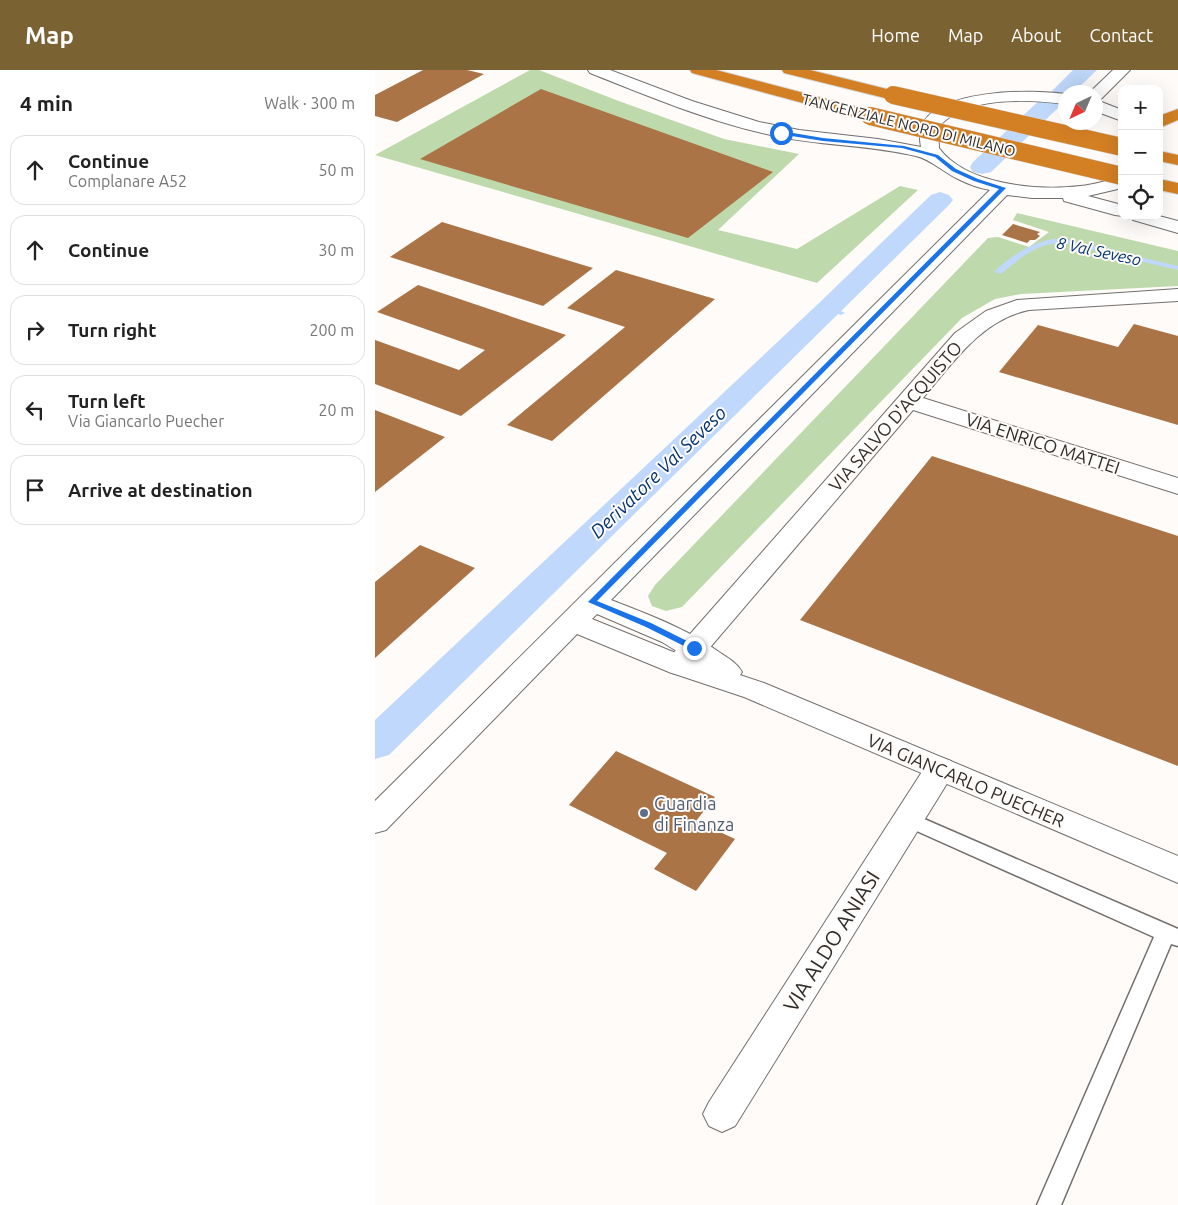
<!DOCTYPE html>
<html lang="en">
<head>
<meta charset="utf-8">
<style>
  :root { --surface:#fff; --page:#f6f6f6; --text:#222; --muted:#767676; --line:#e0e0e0; --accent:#7b6233 }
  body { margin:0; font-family:Ubuntu,sans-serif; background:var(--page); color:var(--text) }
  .controls { position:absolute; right:15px; top:15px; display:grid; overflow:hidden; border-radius:10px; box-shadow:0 5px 20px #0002 }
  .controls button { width:45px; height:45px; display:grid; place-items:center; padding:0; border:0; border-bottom:1px solid var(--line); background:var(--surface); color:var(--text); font:25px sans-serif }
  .compass { position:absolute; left:683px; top:15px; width:45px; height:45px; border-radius:50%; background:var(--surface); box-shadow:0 5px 20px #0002; rotate:224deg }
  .stop { position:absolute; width:15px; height:15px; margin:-11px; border:4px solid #1a73e8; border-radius:50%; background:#fff }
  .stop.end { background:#1a73e8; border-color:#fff; box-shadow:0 1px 5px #0008 }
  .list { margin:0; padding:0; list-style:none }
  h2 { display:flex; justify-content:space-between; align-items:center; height:65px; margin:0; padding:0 20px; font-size:21px }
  h2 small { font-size:16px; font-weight:400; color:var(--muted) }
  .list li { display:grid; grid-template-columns:32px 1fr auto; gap:15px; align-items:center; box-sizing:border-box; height:70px; margin:0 10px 10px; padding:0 10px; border:1px solid var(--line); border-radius:15px }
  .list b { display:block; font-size:19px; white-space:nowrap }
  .list p { margin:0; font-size:16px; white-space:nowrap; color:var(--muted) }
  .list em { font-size:16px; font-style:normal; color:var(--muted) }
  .icon { flex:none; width:28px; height:28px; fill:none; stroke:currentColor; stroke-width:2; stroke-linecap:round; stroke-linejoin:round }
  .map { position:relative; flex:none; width:803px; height:1135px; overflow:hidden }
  header { display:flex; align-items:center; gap:30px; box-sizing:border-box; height:70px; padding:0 25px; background:var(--accent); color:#fff }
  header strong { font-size:24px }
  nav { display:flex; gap:28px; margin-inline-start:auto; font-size:18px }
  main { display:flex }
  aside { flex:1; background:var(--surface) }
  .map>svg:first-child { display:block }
  .green { fill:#bed9ac }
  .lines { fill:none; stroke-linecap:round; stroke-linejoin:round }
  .stream { fill:#bfd8fb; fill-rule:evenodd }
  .canal { fill:#bfd8fb; fill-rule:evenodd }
  .building { fill:#ab7446 }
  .lane-casing { stroke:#736f6d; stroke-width:3 }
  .street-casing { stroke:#736f6d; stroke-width:2 }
  .secondary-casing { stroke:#736f6d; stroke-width:2 }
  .highway-casing { stroke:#d9d9d9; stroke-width:2 }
  .lane { fill:#fff; fill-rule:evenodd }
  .street { fill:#fff; fill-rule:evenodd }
  .secondary { fill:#fff; fill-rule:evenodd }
  .highway { fill:#d37f24; fill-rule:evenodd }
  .highway-bridge-casing { stroke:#d9d9d9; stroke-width:19; stroke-linecap:butt }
  .highway-bridge { stroke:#d37f24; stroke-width:18 }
  .route { fill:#1a73e8 }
  .service-dot { fill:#5c6f8a; stroke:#fffbf8; stroke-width:2 }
  .labels { text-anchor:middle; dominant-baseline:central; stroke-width:4; stroke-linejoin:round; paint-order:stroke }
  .far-street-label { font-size:15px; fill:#2e2d2c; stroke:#fffbf8 }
  .far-water-label { font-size:16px; font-style:italic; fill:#003474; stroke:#fffbf8 }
  .street-label { font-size:18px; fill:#2e2d2c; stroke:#fffbf8 }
  .service-label { font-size:18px; fill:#4e5e75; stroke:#fffbf8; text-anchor:start }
  .water-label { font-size:19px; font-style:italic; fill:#003474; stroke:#fffbf8 }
  .near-street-label { font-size:21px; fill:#2e2d2c; stroke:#fffbf8 }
</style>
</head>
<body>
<header>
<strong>Map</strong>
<nav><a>Home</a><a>Map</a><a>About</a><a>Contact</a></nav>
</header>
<main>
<aside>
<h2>4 min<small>Walk · 300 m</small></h2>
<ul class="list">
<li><svg class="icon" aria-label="ahead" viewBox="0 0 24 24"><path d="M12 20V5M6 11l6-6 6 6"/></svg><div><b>Continue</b><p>Complanare A52</p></div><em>50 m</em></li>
<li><svg class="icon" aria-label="ahead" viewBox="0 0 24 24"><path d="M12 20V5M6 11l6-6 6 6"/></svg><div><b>Continue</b></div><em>30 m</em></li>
<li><svg class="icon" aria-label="right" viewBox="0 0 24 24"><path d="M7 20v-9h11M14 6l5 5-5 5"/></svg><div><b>Turn right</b></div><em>200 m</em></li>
<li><svg class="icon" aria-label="left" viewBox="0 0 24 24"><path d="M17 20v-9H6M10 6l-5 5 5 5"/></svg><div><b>Turn left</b><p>Via Giancarlo Puecher</p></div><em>20 m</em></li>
<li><svg class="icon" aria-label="arrive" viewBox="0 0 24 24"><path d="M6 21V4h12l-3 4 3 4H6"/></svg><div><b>Arrive at destination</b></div></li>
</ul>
</aside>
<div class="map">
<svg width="803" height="1135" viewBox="0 0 803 1135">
  <rect width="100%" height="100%" fill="#fffbf8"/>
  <path class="green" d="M155,0H164L241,30L349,69L424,84L343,160L422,179L525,116L543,120L442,213L0,85Z
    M642,143L803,181V216L646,224L620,229L587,248L307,537L291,541L277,536L273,526L280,515L613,168L623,167L654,177L674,162L638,150Z"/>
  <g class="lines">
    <path class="stream" d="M678,169H688L803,196V200L688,173C662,173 645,188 626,204L619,202C635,186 656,173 678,169Z
      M450,238L466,241L470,243L466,245L449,240Z"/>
    <path class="canal" d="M698,0H722L699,22H690V29H684L686,33L683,38L616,102L607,104L598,102L595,97L598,92L667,28L678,27L675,23Z
      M565,122L574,125L578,130L574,135L14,685L0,689V650L443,234L556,125Z"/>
  </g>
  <path class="building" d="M48,0H92L109,4L22,52L0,46V25Z
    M166,19L398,102L313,168L45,89Z
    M67,152L218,198L168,236L15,187Z
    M638,154L665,162L662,164L665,166L660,170H655L652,173L627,165Z
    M241,200L340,229L177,371L132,355L250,257L192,238Z
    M43,215L191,265L86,346L0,314V270L84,300L110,280L2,242Z
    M759,254L803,266V355L624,302L663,255L743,277Z
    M0,340L70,367L0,422Z
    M557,386L803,466V696L425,550Z
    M45,475L100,498L0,588V512Z
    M241,681L340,727L321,751L360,769L321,821L279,799L292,783L194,735Z"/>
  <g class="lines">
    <defs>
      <path id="lane" d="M533,742L803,859V876L796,874L686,1135H662L779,867L526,754L524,749L526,744Z"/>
      <path id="street" d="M803,219V231L654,240C606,250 578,293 548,328L803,408V424L538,340L314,602L304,605L294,602L290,595L294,588L580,263L611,241L642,230Z
        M565,687L576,691L580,699L576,707L360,1056L347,1062L334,1056L328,1044L334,1032L554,691Z"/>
      <path id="secondary" d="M213,0H235L317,31L384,52L424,60L503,69L546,77C545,71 544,62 546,57C560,19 657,19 690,24V34C652,29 588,26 563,58L564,78C591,115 663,121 705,116C719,115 733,110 747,107V118L713,126L747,135V146H748L740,145L689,131L688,128H657L632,125L236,530C274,545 311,558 344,582C353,588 362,593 367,602L365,605L389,613L803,786V813L369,627L294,602L202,564L11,760L0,763V731L615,120C604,118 593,114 583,109C568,102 557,90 541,86C496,75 450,76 405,67C340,54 278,28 215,3ZM222,544L287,572L313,588L217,549Z
        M738,0H755L724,31L747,40V51L720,41V22H715Z
        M756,146H784L803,151V163L758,150Z"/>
      <path id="highway" d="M315,0H341L501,42L503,46L501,50L495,51L317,3Z
        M407,0H435L524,22L526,25L524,28L518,30L409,3Z
        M803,39V50L784,58V46Z
        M784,81L803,85V95L784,91Z
        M784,109L803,113V124L784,120Z"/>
    </defs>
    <use href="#lane" class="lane-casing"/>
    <use href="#street" class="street-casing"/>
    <use href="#secondary" class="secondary-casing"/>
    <use href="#highway" class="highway-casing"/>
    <use href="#lane" class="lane"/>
    <use href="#street" class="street"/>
    <use href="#secondary" class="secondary"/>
    <use href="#highway" class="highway"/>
    <defs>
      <path id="highway-bridge" d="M518,25L747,77
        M495,46L747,106"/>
    </defs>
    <use href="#highway-bridge" class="highway-bridge-casing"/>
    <use href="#highway-bridge" class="highway-bridge"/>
  </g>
  <path class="route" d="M406,61L448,68L529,76L563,85L581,99L603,109L631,118L222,531L276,553L322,576L323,578L319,581L271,557L213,532L624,119L599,111L577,101L560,87L527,78L448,71L404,64Z"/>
  <circle class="service-dot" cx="269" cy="743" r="5"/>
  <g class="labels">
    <g class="far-street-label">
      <text transform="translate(534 55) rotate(14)">TANGENZIALE NORD DI MILANO</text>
    </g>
    <g class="far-water-label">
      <text transform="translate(724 181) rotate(12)">8 Val Seveso</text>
    </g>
    <g class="street-label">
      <text transform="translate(520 346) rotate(-49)">VIA SALVO D'ACQUISTO</text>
      <text transform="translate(668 373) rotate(18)">VIA ENRICO MATTEI</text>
      <text transform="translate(591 710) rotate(23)">VIA GIANCARLO PUECHER</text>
    </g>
    <g class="service-label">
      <text x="279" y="733">Guardia<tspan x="279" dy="21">di Finanza</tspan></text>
    </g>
    <g class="water-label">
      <text transform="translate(283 402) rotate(-44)">Derivatore Val Seveso</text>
    </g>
    <g class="near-street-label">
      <text transform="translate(456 871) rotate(-58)">VIA ALDO ANIASI</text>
    </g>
  </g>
</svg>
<div class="controls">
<button>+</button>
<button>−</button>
<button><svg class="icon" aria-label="locate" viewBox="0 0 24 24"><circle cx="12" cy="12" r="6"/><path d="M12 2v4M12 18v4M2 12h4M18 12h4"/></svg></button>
</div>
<svg class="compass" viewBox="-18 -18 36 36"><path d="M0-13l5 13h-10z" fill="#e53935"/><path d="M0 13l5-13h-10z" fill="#767676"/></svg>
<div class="stop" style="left:406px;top:63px"></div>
<div class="stop end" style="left:319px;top:578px"></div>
</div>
</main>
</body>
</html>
